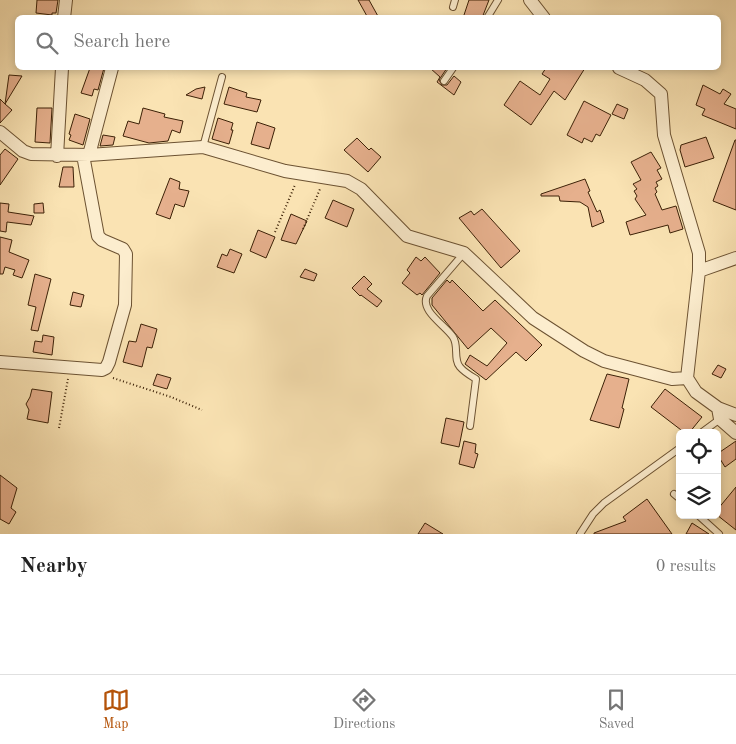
<!DOCTYPE html>
<html lang="en">
<head>
<meta charset="utf-8">
<style>
  :root { --surface:#fff; --page:#f2f2f2; --text:#222; --muted:#767676; --line:#e0e0e0; --accent:#b45309 }
  body { margin:0; font-family:"Old Standard TT",serif; background:var(--page); color:var(--text) }
  .controls { position:absolute; right:15px; bottom:15px; display:grid; overflow:hidden; border-radius:8px; box-shadow:0 2px 8px #0003 }
  .controls button { width:45px; height:45px; display:grid; place-items:center; padding:0; border:0; border-bottom:1px solid var(--line); background:var(--surface); color:var(--text); font:25px sans-serif }
  .list { margin:0; padding:0; list-style:none }
  h2 { display:flex; justify-content:space-between; align-items:center; height:65px; margin:0; padding:0 20px; font-size:21px }
  h2 small { font-size:16px; font-weight:400; color:var(--muted) }
  .icon { flex:none; width:28px; height:28px; fill:none; stroke:currentColor; stroke-width:2; stroke-linecap:round; stroke-linejoin:round }
  .map { position:relative; flex:none; width:736px; height:534px; overflow:hidden }
  .search { position:absolute; background:var(--surface); box-shadow:0 2px 8px #0003; left:15px; right:15px; top:15px; height:55px; display:flex; align-items:center; gap:12px; box-sizing:border-box; padding:0 18px; border-radius:8px; color:var(--muted); font-size:19px }
  .sheet { height:140px; background:var(--surface) }
  nav { display:flex; justify-content:space-around; align-items:center; box-sizing:border-box; height:70px; border-top:1px solid var(--line); background:var(--surface); font-size:14px; color:var(--muted) }
  nav a { display:grid; justify-items:center; gap:2px }
  nav .on { color:var(--accent) }
  .map>svg:first-child { display:block }
  .building { fill:#e6b08d; stroke:#3c2107 }
  .lines { fill:none; stroke-linecap:round; stroke-linejoin:round }
  .service-casing { stroke:#6c5232; stroke-width:8 }
  .minor-casing { stroke:#6c5232; stroke-width:14 }
  .path { stroke:#3c2107; stroke-width:2; stroke-dasharray:1 2.5; stroke-linecap:butt }
  .service { stroke:#fcedce; stroke-width:6 }
  .minor { stroke:#fcedce; stroke-width:12 }
</style>
</head>
<body>
<div class="map">
<svg width="736" height="534" viewBox="0 0 736 534">
  <rect width="100%" height="100%" fill="#fae3b3"/>
  <filter id="stains"><feTurbulence type="fractalNoise" baseFrequency=".004" numOctaves="4"/><feColorMatrix values="0 0 0 0 .2 0 0 0 0 .09 0 0 0 0 .02 0 0 0 .5 -.17"/></filter>
  <radialGradient id="worn" r=".72"><stop offset=".6" stop-color="#630" stop-opacity="0"/><stop offset="1" stop-color="#630" stop-opacity=".3"/></radialGradient>
  <path class="building" d="M37,0H58L56,13H52V15L36,13Z
    M358,0H369L379,18H368Z
    M469,0H489L482,18H463Z
    M90,68H104L98,90L94,89L92,96L81,93Z
    M430,68H447L439,80L442,85H447L454,76L461,82L454,95L437,82L440,77Z
    M546,68H585L565,100L554,91L531,125L504,105L520,81L540,95L550,79L542,74Z
    M9,75L22,76L5,104L12,110L0,123V99L5,104Z
    M703,85L720,94L723,89L731,94L724,104L736,109V129L702,115L705,109L696,105Z
    M205,87L202,99L186,95L196,89Z
    M229,87L247,93L246,97L261,100L257,112L224,104Z
    M584,101L611,115L600,136L596,134L592,142L584,138L582,143L567,135Z
    M617,104L628,109L624,119L612,114Z
    M37,108H52L50,143L35,142Z
    M143,108L165,114L164,117L183,121L180,133L172,130L168,141L149,143L123,136L128,121L139,124Z
    M75,114L90,119L83,145L69,140L71,135L69,134Z
    M218,118L233,123L231,130H233L229,144L212,139Z
    M257,122L275,128L269,149L251,144Z
    M103,135L115,137L113,145L100,146Z
    M706,137L714,158L685,167L680,150L681,145Z
    M357,138L369,150L371,148L381,157L368,172L344,150Z
    M735,140H736V210L713,201Z
    M5,149L18,159L0,185V155Z
    M651,152L661,168L657,170L662,179L656,182L658,186L655,188L657,192L655,194L662,210L676,206L683,229L670,233L668,225L630,235L626,222L646,215L635,199L637,196L634,191L637,189L633,184L641,180L631,162Z
    M63,167H73L74,187H59Z
    M170,178L180,182L179,189L189,191L184,207L175,204L170,219L156,214Z
    M585,179L590,191L588,192L597,212L600,210L604,222L592,227L588,207L580,202L560,201L559,196H541V194Z
    M333,200L354,209L347,227L325,218Z
    M0,203L9,204L8,212L34,216L31,225L7,222L6,232L0,231Z
    M43,203L44,213H34V204Z
    M482,209L520,251L501,268L459,218L471,211L474,215Z
    M291,214L307,221L296,244L281,240Z
    M258,230L275,237L266,258L250,251Z
    M0,237L12,240L9,252L29,260L22,278L13,275L15,270L5,267L3,274H0Z
    M230,249L242,254L234,273L217,267L222,254L227,256Z
    M416,257L421,261L425,257L440,273L422,295L420,293L417,295L402,283L410,273L407,270Z
    M305,269L317,274L314,281L300,277Z
    M35,274L51,279L38,331L31,330L36,307L28,305Z
    M364,276L372,284L367,289L382,301L377,307L361,295L360,296L352,288Z
    M447,280L450,283L452,280L483,311L495,300L542,345L526,361L516,352L486,380L465,364L470,355L487,366L507,343L491,328L468,349L432,305V298Z
    M73,292L84,295L81,307L70,305Z
    M141,324L157,329L152,348L147,347L142,367L123,362L129,341L136,342Z
    M43,335L54,337L52,355L33,352L35,341L42,342Z
    M718,365L726,369L721,378L712,374Z
    M157,374L171,378L167,389L153,385Z
    M607,374L629,379L622,408L624,409L619,428L590,420Z
    M32,389L52,392L48,423L27,419L29,410L26,404L30,397Z
    M665,389L702,417L689,433H685L651,407Z
    M446,418L464,422L459,447L441,443Z
    M464,441L476,444L475,453L478,454L474,468L459,464Z
    M736,441V459L725,467L717,454Z
    M0,475L17,488L11,508L16,512L9,524L0,519Z
    M736,487V530L717,515V510Z
    M647,499L672,534H594V533L626,521L623,517Z
    M425,523L443,534H418Z
    M692,523L709,534H686Z"/>
  <g class="lines">
    <defs>
      <path id="service" d="M453,7L455,0
        M487,18L498,0
        M444,81L453,68
        M203,147L222,77
        M464,253L427,296C420,311 445,325 453,337C459,346 453,359 460,367C464,372 471,376 476,379L470,426
        M701,433L720,419
        M674,494L680,499
        M698,515L719,534
        M580,534L593,514L604,503L680,448"/>
      <path id="minor" d="M530,0L544,18
        M64,18L66,0
        M619,68L645,80L661,94L664,135L699,253V271L687,378
        M0,132L23,151L31,154L89,155L203,147L285,171L347,181L361,189L407,236L464,253L533,318L584,351L604,361L672,379L687,378
        M89,155L112,68
        M57,156L62,68
        M699,271L736,258
        M0,362L102,370L106,368L109,362L125,305L126,254L123,249L102,240L98,236L83,155
        M687,378L696,392L718,408L736,415
        M718,408L720,419L736,433"/>
    </defs>
    <use href="#service" class="service-casing"/>
    <use href="#minor" class="minor-casing"/>
    <path class="path" d="M303,229L320,189
      M275,232L295,185
      M113,378L171,397L202,410
      M59,428L68,379"/>
    <use href="#service" class="service"/>
    <use href="#minor" class="minor"/>
  </g>
  <rect width="100%" height="100%" filter="url(#stains)"/>
  <rect width="100%" height="100%" fill="url(#worn)"/>
</svg>
<div class="controls">
<button><svg class="icon" aria-label="locate" viewBox="0 0 24 24"><circle cx="12" cy="12" r="6"/><path d="M12 2v4M12 18v4M2 12h4M18 12h4"/></svg></button>
<button><svg class="icon" aria-label="layers" viewBox="0 0 24 24"><path d="M12 4l9 5-9 5-9-5zM3 14l9 5 9-5"/></svg></button>
</div>
<div class="search"><svg class="icon" aria-label="search" viewBox="0 0 24 24"><circle cx="10" cy="10" r="6"/><path d="M15 15l6 6"/></svg>Search here</div>
</div>
<section class="sheet">
<h2>Nearby<small>0 results</small></h2>
<ul class="list">
</ul>
</section>
<nav>
<a class="on"><svg class="icon" aria-label="map" viewBox="0 0 24 24"><path d="M3 6l6-2 6 2 6-2v14l-6 2-6-2-6 2zM9 4v14M15 6v14"/></svg>Map</a>
<a><svg class="icon" aria-label="directions" viewBox="0 0 24 24"><path d="M12 3l9 9-9 9-9-9zM9 14v-3h6M13 9l2 2-2 2"/></svg>Directions</a>
<a><svg class="icon" aria-label="saved" viewBox="0 0 24 24"><path d="M7 4h10v16l-5-4-5 4z"/></svg>Saved</a>
</nav>
</body>
</html>
